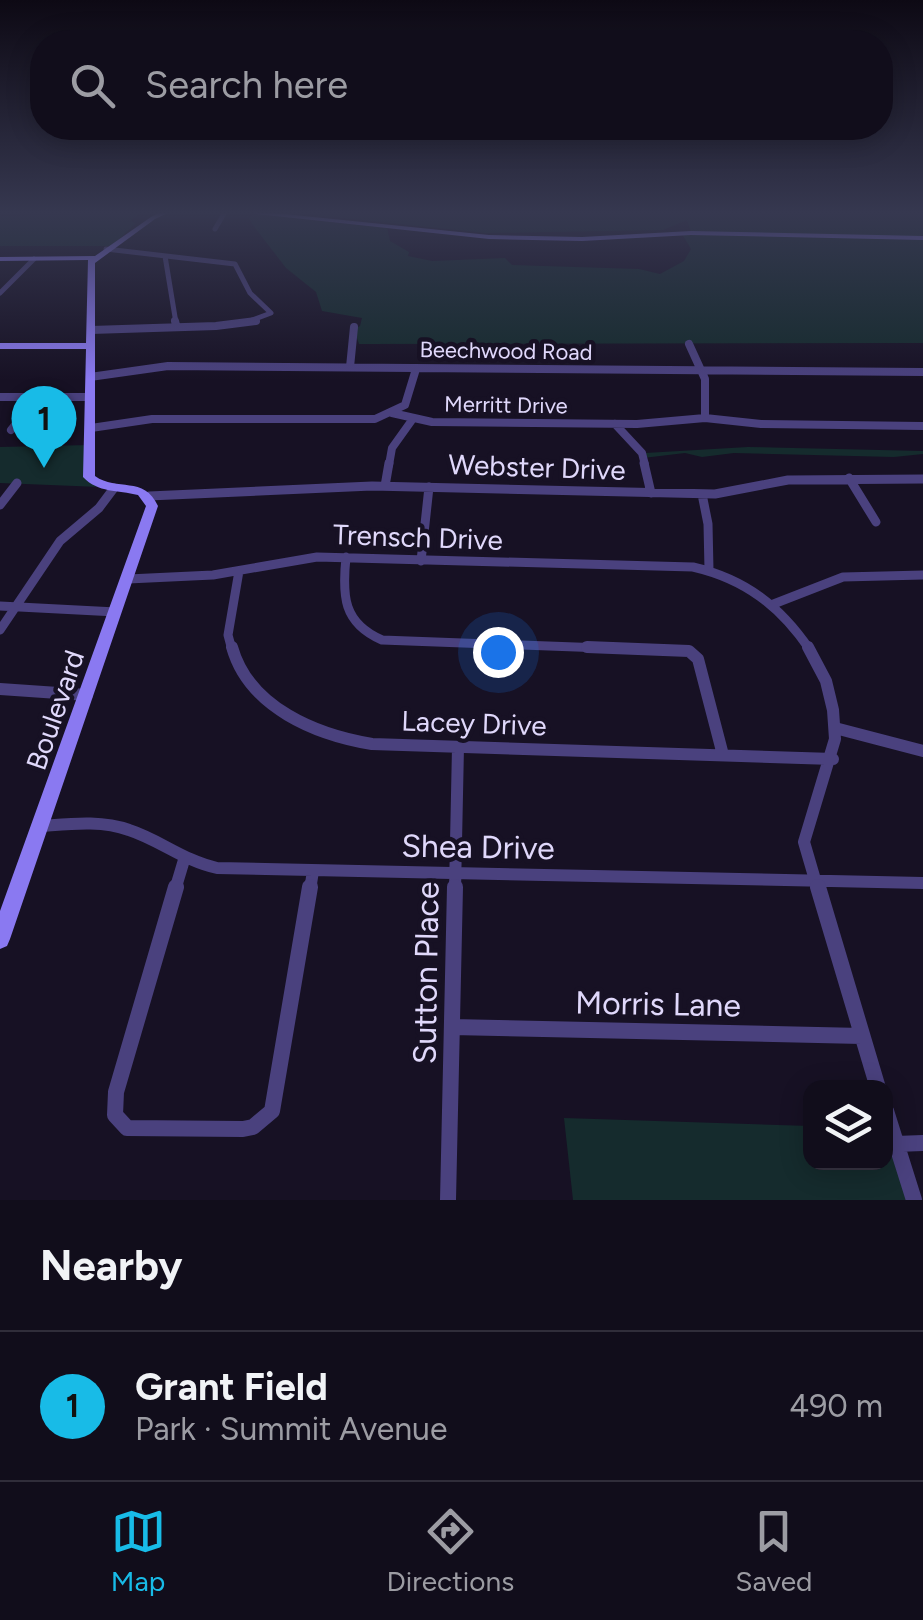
<!DOCTYPE html>
<html lang="en">
<head>
<meta charset="utf-8">
<style>
  :root { --surface:#110d1b; --page:#1e1b28; --text:#f1f3f6; --muted:#9c9ca3; --line:#302d3a; --accent:#18bbe7 }
  body { margin:0; font-family:Figtree,sans-serif; background:var(--page); color:var(--text) }
  .controls { position:absolute; right:30px; bottom:30px; display:grid; overflow:hidden; border-radius:20px; box-shadow:0 5px 25px #0003 }
  .controls button { width:90px; height:90px; display:grid; place-items:center; padding:0; border:0; border-bottom:2px solid var(--line); background:var(--surface); color:var(--text); font:50px sans-serif }
  .you { position:absolute; left:498px; top:652px; width:35px; height:35px; margin:-25px; border:8px solid #fff; border-radius:50%; background:#1a73e8; box-shadow:0 0 0 15px #1a73e833 }
  .badge { display:grid; place-items:center; width:65px; height:65px; border-radius:50%; background:var(--accent); color:#111; font-size:32px; font-weight:700 }
  .pin { position:absolute; translate:-50% -82px; filter:drop-shadow(0 2px 5px #0008) }
  .pin::after { content:''; position:absolute; top:52px; width:35px; height:30px; background:inherit; clip-path:polygon(0 0,100% 0,50% 100%) }
  .list { margin:0; padding:0; list-style:none }
  h2 { display:flex; justify-content:space-between; align-items:center; height:130px; margin:0; padding:0 40px; font-size:42px }
  h2 small { font-size:32px; font-weight:400; color:var(--muted) }
  .list li { display:grid; grid-template-columns:65px 1fr auto; gap:30px; align-items:center; box-sizing:border-box; height:150px; padding:0 40px; border-top:2px solid var(--line) }
  .list b { display:block; font-size:38px; white-space:nowrap }
  .list p { margin:0; font-size:32px; white-space:nowrap; color:var(--muted) }
  .list em { font-size:32px; font-style:normal; color:var(--muted) }
  .icon { flex:none; width:55px; height:55px; fill:none; stroke:currentColor; stroke-width:2; stroke-linecap:round; stroke-linejoin:round }
  .map { position:relative; flex:none; width:923px; height:1200px; overflow:hidden }
  .search { position:absolute; background:var(--surface); box-shadow:0 5px 25px #0003; left:30px; right:30px; top:30px; height:110px; display:flex; align-items:center; gap:25px; box-sizing:border-box; padding:0 35px; border-radius:40px; color:var(--muted); font-size:38px }
  .sheet { height:280px; background:var(--surface) }
  nav { display:flex; justify-content:space-around; align-items:center; box-sizing:border-box; height:140px; border-top:2px solid var(--line); background:var(--surface); font-size:28px; color:var(--muted) }
  nav a { display:grid; justify-items:center; gap:5px }
  nav .on { color:var(--accent) }
  .map>svg:first-child { display:block }
  .green { fill:#152b2d }
  .lines { fill:none; stroke-linecap:round; stroke-linejoin:round }
  .street-far4 { stroke:#4a417e; stroke-width:5 }
  .street-far3 { stroke:#4a417e; stroke-width:8 }
  .street-far2 { stroke:#4a417e; stroke-width:9 }
  .street-far1 { stroke:#4a417e; stroke-width:12 }
  .street { stroke:#4a417e; stroke-width:16 }
  .secondary { fill:#8a79f1; fill-rule:evenodd }
  .labels { text-anchor:middle; dominant-baseline:central; stroke-width:9; stroke-linejoin:round; paint-order:stroke }
  .far-street-label { font-size:22px; fill:#e0d8fb; stroke:#171124 }
  .street-label { font-size:28px; fill:#e0d8fb; stroke:#171124 }
  .near-street-label { font-size:32px; fill:#e0d8fb; stroke:#171124 }
</style>
</head>
<body>
<div class="map">
<svg width="923" height="1200" viewBox="0 0 923 1200">
  <rect width="100%" height="100%" fill="#171124"/>
  <path class="green" d="M142,212L130,221L136,223L112,246H0V216Z
    M285,212H923V343L359,344L354,329L360,326L362,318L322,311L316,292L286,268L252,224L249,218L254,214L387,228L390,241L409,252L408,256L432,261L505,258L512,265L639,269L660,274L684,261L691,249L682,234L691,232L687,220L663,230L486,233Z
    M90,445L88,473L100,487L0,483V447Z
    M748,447L923,451V454L894,457L734,453L702,457L685,453L643,458L645,453Z
    M564,1118L810,1126V1162H886V1129L909,1200H573Z"/>
  <g class="lines">
    <path class="street-far4" d="M215,229L225,212
      M106,249L235,264L250,293L271,313L244,323
      M165,256L176,323
      M0,293L34,259"/>
    <path class="street-far3" d="M175,321L176,325
      M91,330L216,326L256,321
      M689,344L705,379V418
      M350,367L354,327
      M90,377L168,366L923,372
      M0,397H90
      M392,413L432,422L637,424L705,418L761,424L923,426
      M615,424L642,453L645,465
      M91,428L152,419H375L405,405L416,369
      M11,430L37,397
      M389,465L392,448L412,420"/>
    <path class="street-far2" d="M644,463L651,493
      M849,478L876,522
      M385,486L389,463
      M702,494L708,524L709,570
      M149,496L372,486L715,494L788,480L923,479
      M0,505L17,483
      M346,557C342,596 343,623 382,640L657,650
      M421,561L429,487
      M128,579L213,575L317,557L693,567C745,579 780,606 810,650
      M771,605L843,577L923,575
      M0,606L116,612
      M0,630L60,541L99,508L114,488
      M232,650L228,635L239,571"/>
    <path class="street-far1" d="M232,647C249,708 317,735 372,744L833,759
      M587,647L689,651L698,659L723,755
      M808,647L826,681L833,710L835,739L804,842L818,890
      M0,689L87,695
      M835,728L923,751
      M41,826C70,824 101,820 129,830C160,840 184,861 217,868L923,883
      M175,890L184,860
      M310,890L313,871
      M455,890L458,747"/>
    <path class="street" d="M176,887L116,1092L115,1115L127,1128L243,1129L253,1127L272,1111L310,887
      M818,887L878,1088
      M452,1027L862,1036
      M886,1111L914,1200
      M896,1144L923,1143
      M448,1200L455,887"/>
    <path class="secondary" d="M160,212H170L155,219L95,263V476C117,492 144,475 158,506L10,939L7,946L0,949V911L146,506L138,495C118,490 98,493 83,477L86,349H0V343H86L88,260L0,261V257L95,256L151,217Z
      M238,212H265L489,235L582,237L691,231L923,236V240L691,235L582,241L489,239Z"/>
  </g>
  <linearGradient id="sky" x2="0" y2="1"><stop stop-color="#0d0914"/><stop offset="0.56" stop-color="#363850"/><stop offset="1" stop-color="#363850" stop-opacity="0"/></linearGradient>
  <rect width="923" height="380" fill="url(#sky)"/>
  <g class="labels">
    <g class="far-street-label">
      <text transform="translate(506 351) rotate(1)">Beechwood Road</text>
      <text transform="translate(506 405) rotate(1)">Merritt Drive</text>
    </g>
    <g class="street-label">
      <text transform="translate(537 467) rotate(2)">Webster Drive</text>
      <text transform="translate(418 537) rotate(2)">Trensch Drive</text>
      <text transform="translate(55 710) rotate(-71)">Boulevard</text>
      <text transform="translate(474 723) rotate(2)">Lacey Drive</text>
    </g>
    <g class="near-street-label">
      <text transform="translate(478 847) rotate(1)">Shea Drive</text>
      <text transform="translate(426 973) rotate(-89)">Sutton Place</text>
      <text transform="translate(658 1004) rotate(1)">Morris Lane</text>
    </g>
  </g>
</svg>
<div class="controls">
<button><svg class="icon" aria-label="layers" viewBox="0 0 24 24"><path d="M12 4l9 5-9 5-9-5zM3 14l9 5 9-5"/></svg></button>
</div>
<div class="you"></div>
<div class="pin badge" style="left:44px;top:468px">1</div>
<div class="search"><svg class="icon" aria-label="search" viewBox="0 0 24 24"><circle cx="10" cy="10" r="6"/><path d="M15 15l6 6"/></svg>Search here</div>
</div>
<section class="sheet">
<h2>Nearby<small></small></h2>
<ul class="list">
<li><span class="badge">1</span><div><b>Grant Field</b><p>Park · Summit Avenue</p></div><em>490 m</em></li>
</ul>
</section>
<nav>
<a class="on"><svg class="icon" aria-label="map" viewBox="0 0 24 24"><path d="M3 6l6-2 6 2 6-2v14l-6 2-6-2-6 2zM9 4v14M15 6v14"/></svg>Map</a>
<a><svg class="icon" aria-label="directions" viewBox="0 0 24 24"><path d="M12 3l9 9-9 9-9-9zM9 14v-3h6M13 9l2 2-2 2"/></svg>Directions</a>
<a><svg class="icon" aria-label="saved" viewBox="0 0 24 24"><path d="M7 4h10v16l-5-4-5 4z"/></svg>Saved</a>
</nav>
</body>
</html>
